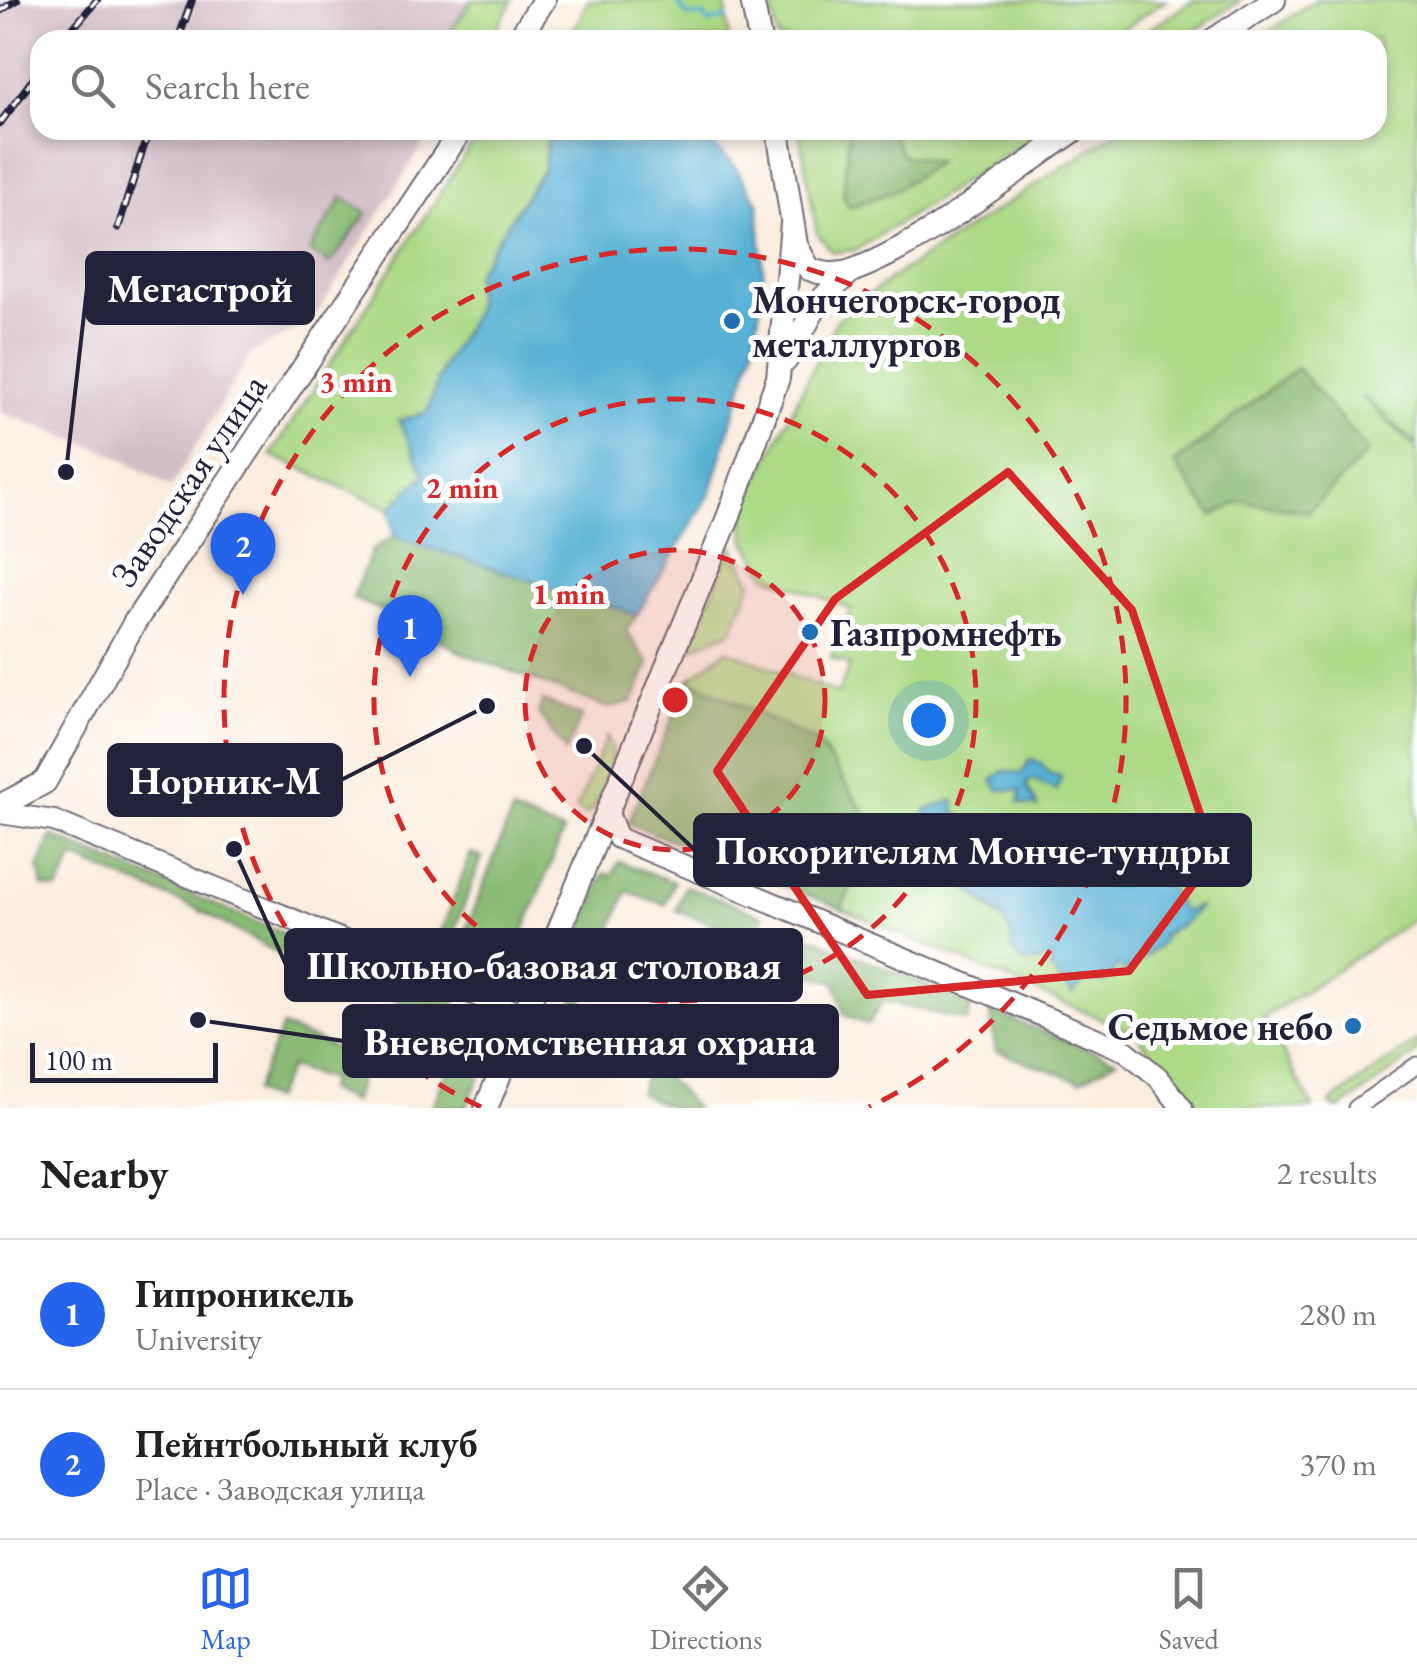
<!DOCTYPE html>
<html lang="en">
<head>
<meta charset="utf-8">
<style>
  :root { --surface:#fff; --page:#f2f2f2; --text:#222; --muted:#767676; --line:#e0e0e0; --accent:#2563eb }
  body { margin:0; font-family:"EB Garamond",serif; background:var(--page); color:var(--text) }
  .scale { position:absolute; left:30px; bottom:25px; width:188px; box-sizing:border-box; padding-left:10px; border:5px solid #22223b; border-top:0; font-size:28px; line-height:35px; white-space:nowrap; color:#22223b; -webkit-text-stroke:8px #fff; paint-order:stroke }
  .you { position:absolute; left:928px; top:720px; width:35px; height:35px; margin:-25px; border:8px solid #fff; border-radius:50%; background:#1a73e8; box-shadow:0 0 0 15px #1a73e833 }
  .badge { display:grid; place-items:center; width:65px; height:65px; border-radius:50%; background:var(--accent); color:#fff; font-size:32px; font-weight:700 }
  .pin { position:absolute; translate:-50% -82px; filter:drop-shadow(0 2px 5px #0008) }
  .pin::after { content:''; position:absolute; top:52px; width:35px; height:30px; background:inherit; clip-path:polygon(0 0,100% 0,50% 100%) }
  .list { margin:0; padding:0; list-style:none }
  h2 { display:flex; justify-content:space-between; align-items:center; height:130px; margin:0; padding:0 40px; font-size:42px }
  h2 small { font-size:32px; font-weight:400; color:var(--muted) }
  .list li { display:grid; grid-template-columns:65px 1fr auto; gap:30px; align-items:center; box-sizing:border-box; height:150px; padding:0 40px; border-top:2px solid var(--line) }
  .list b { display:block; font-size:38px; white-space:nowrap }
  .list p { margin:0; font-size:32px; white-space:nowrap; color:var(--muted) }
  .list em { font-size:32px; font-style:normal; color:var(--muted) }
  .icon { flex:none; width:55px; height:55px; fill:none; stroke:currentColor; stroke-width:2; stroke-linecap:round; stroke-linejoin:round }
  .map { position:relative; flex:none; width:1417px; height:1108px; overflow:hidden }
  .search { position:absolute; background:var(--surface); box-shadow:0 5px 15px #0003; left:30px; right:30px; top:30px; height:110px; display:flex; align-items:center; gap:25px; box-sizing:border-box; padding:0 35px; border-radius:30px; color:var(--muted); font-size:38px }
  .sheet { height:430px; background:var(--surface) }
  nav { display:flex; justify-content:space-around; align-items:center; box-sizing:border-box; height:140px; border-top:2px solid var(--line); background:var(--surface); font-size:28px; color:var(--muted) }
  nav a { display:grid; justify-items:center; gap:5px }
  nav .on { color:var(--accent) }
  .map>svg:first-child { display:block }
  .industrial { fill:#d2bdc6 }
  .green { fill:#adda87; stroke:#687e61; stroke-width:2.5; fill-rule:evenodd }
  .forest { fill:#8aba74; stroke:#566e58; stroke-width:2.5 }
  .water { fill:#56b1d4; stroke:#3c6a88; stroke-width:2.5 }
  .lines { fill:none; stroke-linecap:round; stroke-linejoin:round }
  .stream { stroke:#56b1d4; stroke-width:4 }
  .street-casing { stroke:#6e6974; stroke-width:19 }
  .secondary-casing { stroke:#6e6974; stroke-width:24 }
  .primary-casing { stroke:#6e6974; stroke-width:26 }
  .street { stroke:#fff; stroke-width:15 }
  .secondary { stroke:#fff; stroke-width:20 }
  .primary { stroke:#fff; stroke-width:22 }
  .rail-casing { stroke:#22223b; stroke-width:8 }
  .rail { stroke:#fff; stroke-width:4; stroke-dasharray:11; stroke-linecap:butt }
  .marked { fill:none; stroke:#d62828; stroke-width:8; stroke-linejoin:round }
  .ring { fill:none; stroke:#d62828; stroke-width:5; stroke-dasharray:18 12 }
  .poi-dot { fill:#1f6fb2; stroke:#fff; stroke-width:4 }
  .labels { text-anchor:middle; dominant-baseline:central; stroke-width:10; stroke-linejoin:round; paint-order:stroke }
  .poi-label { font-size:38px; font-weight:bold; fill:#22223b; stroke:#fff; text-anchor:start }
  .street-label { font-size:38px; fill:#22223b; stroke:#fff }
  .centre { fill:#d62828; stroke:#fff; stroke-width:5 }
  .ring-label { font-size:30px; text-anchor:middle; font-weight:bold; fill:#d62828; stroke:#fff; stroke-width:10; stroke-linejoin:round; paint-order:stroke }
  .leader { fill:none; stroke:#22223b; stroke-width:4 }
  .callout-dot { fill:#22223b; stroke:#fff; stroke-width:4 }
  .callout { fill:#22223b; stroke:#22223b; stroke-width:4 }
  .callout-label { font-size:40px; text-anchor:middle; font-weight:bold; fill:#fff }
</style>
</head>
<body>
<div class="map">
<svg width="1417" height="1108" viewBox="0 0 1417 1108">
  <rect width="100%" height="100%" fill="#fff"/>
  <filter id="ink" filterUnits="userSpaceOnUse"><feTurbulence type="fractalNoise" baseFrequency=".01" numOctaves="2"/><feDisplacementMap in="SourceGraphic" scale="20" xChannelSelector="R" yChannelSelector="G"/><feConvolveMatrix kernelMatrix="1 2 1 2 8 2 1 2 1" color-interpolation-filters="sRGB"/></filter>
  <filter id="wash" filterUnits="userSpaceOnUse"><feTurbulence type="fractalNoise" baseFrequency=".0048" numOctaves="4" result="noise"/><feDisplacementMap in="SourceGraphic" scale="40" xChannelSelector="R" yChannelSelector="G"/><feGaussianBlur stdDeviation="2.25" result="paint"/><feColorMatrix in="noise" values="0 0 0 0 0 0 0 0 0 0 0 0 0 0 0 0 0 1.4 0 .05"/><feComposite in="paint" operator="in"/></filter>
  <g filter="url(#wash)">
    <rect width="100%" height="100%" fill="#faeddf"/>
    <path class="industrial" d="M0,0H472L445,40H40V130H404L424,143L312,321L251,353L171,487L111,453L0,412Z"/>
    <path class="green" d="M472,0H513L490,40H445Z
      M588,0H725L729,40H569Z
      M770,0H1166L1107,40H778Z
      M1194,0H1241L1181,40H1133Z
      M1316,0H1417V445L1362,396L1417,449V917L1264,1018L1313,1108H1198L1135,1033L842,909L874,827L819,744L689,679L727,650L838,694L850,665L831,658L851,609L767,576L745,539L744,513L755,486L837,319L890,279L1120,130H1377V40H1256ZM955,814L969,821C983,816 1055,833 1074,837L1096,873L1126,877L1182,912L1197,907L1126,972L1117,964L1084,981L1052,957L1013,939L1008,926L944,866L940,860Z
      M481,130H549L543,169L476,273L475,311L443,366L427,412L426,475L390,509L271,455Z
      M799,130H1045L856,250L832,252L817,233Z
      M732,545L752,582L732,631L689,649Z
      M607,736C619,761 606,795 587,815L576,810Z
      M1417,1041V1053L1341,1108H1334L1330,1103Z"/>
    <path class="forest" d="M849,130H890L902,155L938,162L892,192L850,207L843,195Z
      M343,197L367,213L330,264L309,251Z
      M1297,368L1368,452L1308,512L1241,501L1213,516L1174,464Z
      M394,536L637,615L626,631L649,664L633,702L608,708L462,653L412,623L352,598L372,550Z
      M689,679L819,744L874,827L842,909L628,823Z
      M543,701L582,716L566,752L538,713Z
      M512,812L563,832L503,985L452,966Z
      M52,836L287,935L280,954L193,907L74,858L58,890L43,887L39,866Z
      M471,853L482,857L450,942L439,937Z
      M619,862L674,882L665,905L627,891L568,1037L542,1024L545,1012L566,1019L580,987L561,980L604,873L611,876Z
      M685,886L764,916L735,992L715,987L736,933L676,910Z
      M790,928L972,1004L967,1021L883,1001L868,1025L844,1014L836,982L776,965Z
      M312,940L457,999L448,1021L303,961Z
      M990,1011L1117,1060L1080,1081L996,1051Z
      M282,1027L366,1060L353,1102L327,1090L331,1080L290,1067L273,1100L254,1092Z
      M459,1042L490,1054L466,1108H432Z
      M650,1061L695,1108H671L639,1093Z"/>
    <path class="water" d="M549,130H698L736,168L758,203L764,282L753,351L710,494L637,615L394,536L390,509L425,475L399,421L427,412L443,366L475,311L476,273L543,169Z
      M1030,759L1041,763L1050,774L1061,776L1056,791L1032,779L1026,785L1038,807L1019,803L1021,790H999L992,780L1004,771L1022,773Z
      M954,800L955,814L969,820C983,816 1055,833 1074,837L1096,873L1168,885L1183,912L1200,906L1183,924L1162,934V943L1126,972L1117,965L1107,982L1084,981L1073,994L1050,969L1052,958L1024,964L1011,950C1018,922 971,886 948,879L941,860L930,855L925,844L926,810Z"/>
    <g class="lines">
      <path class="stream" d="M676,0L687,16H705L708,23L727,18
        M766,12L771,0"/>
    </g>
  </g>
  <g filter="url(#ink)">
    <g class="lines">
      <defs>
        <path id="street" d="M1356,1108L1417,1065"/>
        <path id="secondary" d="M607,811L618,838L1126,1051L1158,1077L1182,1108
          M0,813L54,821L524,1015"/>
        <path id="primary" d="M752,0L760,40
          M518,40L544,0
          M1213,40L1274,0
          M778,130L796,245L809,269C824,275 839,276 854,270C930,241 1007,176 1075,130
          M786,360L818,303L851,271
          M0,806L45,782L135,622L461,130
          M486,1108L729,515L778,378L792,224"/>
      </defs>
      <use href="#street" class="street-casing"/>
      <use href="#secondary" class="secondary-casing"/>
      <use href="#primary" class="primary-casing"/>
      <use href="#street" class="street"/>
      <use href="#secondary" class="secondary"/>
      <use href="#primary" class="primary"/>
      <defs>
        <path id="rail" d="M0,11L17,0
          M63,40L97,0
          M178,40L192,0
          M0,123L40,70
          M118,228L149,130"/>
      </defs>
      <use href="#rail" class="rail-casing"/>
      <use href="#rail" class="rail"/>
    </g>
  </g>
  <path class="marked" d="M1008,472L1132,610L1214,856L1129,971L867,995L717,771L835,599Z"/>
  <circle cx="675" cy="700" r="150" fill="#d62828" fill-opacity=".12"/>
  <g class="ring">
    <circle cx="675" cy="700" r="150"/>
    <circle cx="675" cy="700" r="301"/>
    <path d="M481 1107A451 451 0 1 1 869 1107"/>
  </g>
  <g class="poi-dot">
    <circle cx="732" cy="321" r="10"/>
    <circle cx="810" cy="632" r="10"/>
    <circle cx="1353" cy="1026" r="10"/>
  </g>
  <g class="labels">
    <g class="poi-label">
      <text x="752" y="299">Мончегорск-город<tspan x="752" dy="44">металлургов</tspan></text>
      <text x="830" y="632">Газпромнефть</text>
      <text x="1333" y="1026" text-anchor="end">Седьмое небо</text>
    </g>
    <g class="street-label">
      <text transform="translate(188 480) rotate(-56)">Заводская улица</text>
    </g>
  </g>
  <circle cx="675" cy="700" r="15" class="centre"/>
  <g class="ring-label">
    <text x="356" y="392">3 min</text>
    <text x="462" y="498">2 min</text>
    <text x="569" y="604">1 min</text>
  </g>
  <path class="leader" d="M66 472L87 288M487 706L341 780M584 746L695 850M234 849L286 965M198 1020L344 1041"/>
  <g class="callout-dot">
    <circle cx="66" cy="472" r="10"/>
    <circle cx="487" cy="706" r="10"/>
    <circle cx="584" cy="746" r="10"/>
    <circle cx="234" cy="849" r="10"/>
    <circle cx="198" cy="1020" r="10"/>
  </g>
  <g class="callout">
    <rect x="87" y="253" width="226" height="70" rx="10"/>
    <rect x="109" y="745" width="232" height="70" rx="10"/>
    <rect x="695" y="815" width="555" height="70" rx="10"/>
    <rect x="286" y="930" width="515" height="70" rx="10"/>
    <rect x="344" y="1006" width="493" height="70" rx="10"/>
  </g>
  <g class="callout-label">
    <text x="200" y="302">Мегастрой</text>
    <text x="225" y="794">Норник-М</text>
    <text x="973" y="864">Покорителям Монче-тундры</text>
    <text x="544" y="979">Школьно-базовая столовая</text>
    <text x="590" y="1055">Вневедомственная охрана</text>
  </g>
</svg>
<div class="scale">100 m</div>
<div class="you"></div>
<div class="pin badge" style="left:410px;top:677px">1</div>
<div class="pin badge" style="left:243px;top:595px">2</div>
<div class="search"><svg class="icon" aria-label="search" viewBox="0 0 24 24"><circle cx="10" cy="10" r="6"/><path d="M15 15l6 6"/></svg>Search here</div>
</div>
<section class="sheet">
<h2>Nearby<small>2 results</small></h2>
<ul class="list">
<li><span class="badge">1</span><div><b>Гипроникель</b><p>University</p></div><em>280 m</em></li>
<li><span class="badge">2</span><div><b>Пейнтбольный клуб</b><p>Place · Заводская улица</p></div><em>370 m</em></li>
</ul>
</section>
<nav>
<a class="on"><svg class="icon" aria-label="map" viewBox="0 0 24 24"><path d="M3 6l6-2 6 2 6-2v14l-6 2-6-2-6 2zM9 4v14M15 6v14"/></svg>Map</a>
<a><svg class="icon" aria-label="directions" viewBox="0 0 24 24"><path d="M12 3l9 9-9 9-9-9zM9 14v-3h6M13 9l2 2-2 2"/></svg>Directions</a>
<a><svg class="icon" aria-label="saved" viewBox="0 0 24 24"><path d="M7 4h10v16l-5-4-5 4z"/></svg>Saved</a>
</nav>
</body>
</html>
